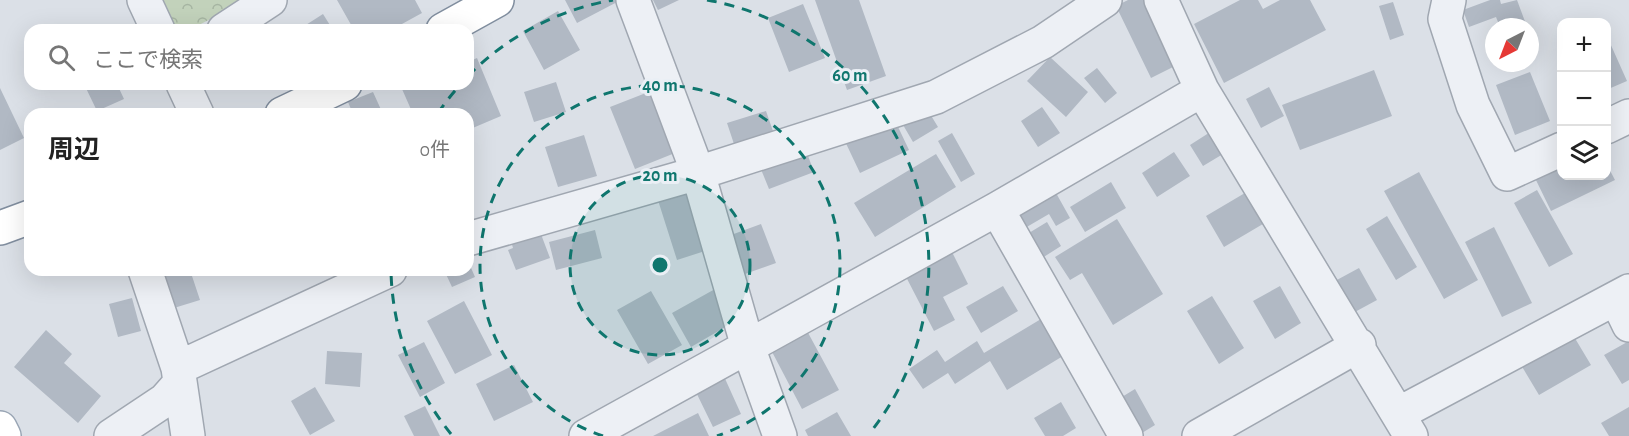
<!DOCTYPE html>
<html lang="ja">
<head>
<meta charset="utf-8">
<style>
  :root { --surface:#fff; --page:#f6f6f6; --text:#222; --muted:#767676; --line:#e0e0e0 }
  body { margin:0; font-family:"Alegreya Sans","Noto Sans JP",sans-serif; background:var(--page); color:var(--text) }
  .controls { position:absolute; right:18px; top:18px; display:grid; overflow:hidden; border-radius:12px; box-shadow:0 6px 24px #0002 }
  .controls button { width:54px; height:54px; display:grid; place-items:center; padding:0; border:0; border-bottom:2px solid var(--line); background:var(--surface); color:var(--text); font:30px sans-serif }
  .compass { position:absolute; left:1485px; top:18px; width:54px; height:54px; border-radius:50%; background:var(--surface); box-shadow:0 6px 24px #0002; rotate:222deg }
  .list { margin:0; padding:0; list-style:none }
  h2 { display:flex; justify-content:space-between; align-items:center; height:78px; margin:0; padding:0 24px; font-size:26px }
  h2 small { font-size:20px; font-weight:400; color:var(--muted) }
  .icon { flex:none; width:33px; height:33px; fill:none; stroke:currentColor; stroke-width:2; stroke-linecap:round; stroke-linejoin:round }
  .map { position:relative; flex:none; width:1629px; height:436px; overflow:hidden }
  .search { position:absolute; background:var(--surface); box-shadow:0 6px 24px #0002; left:24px; top:24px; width:450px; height:66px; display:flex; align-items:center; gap:15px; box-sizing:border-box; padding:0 21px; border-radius:18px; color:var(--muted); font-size:22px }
  .panel { position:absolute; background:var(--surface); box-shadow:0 6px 24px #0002; left:24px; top:108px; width:450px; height:168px; border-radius:18px }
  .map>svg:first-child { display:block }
  .forest { fill:url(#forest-crowns) }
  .building { fill:#b1b9c4 }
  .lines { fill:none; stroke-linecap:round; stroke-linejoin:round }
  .minor-casing { stroke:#a0a7b1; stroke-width:36 }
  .major-casing { stroke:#99a5b4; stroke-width:36 }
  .highway-casing { stroke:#818e9f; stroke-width:36 }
  .minor { stroke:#edf0f5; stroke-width:33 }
  .major { stroke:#fff; stroke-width:33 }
  .highway { stroke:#fff; stroke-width:33 }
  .ring { fill:none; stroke:#0f766e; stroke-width:3; stroke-dasharray:10 8 }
  .centre { fill:#0f766e; stroke:#eaeff5; stroke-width:3 }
  .ring-label { font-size:18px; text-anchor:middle; font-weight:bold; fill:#0f766e; stroke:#eaeff5; stroke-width:6; stroke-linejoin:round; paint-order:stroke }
</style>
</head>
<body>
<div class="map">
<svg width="1629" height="436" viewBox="0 0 1629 436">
  <defs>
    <pattern id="forest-crowns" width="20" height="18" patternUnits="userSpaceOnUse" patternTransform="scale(1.5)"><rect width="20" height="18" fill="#c2d2bb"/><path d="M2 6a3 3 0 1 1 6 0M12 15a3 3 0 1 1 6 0" fill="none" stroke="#a6b5a2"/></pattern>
  </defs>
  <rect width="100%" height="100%" fill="#dbe0e7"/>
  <path class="forest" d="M156,0H248L189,30L167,24Z"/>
  <path class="building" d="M337,0H415L422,13L391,30H354Z
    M565,0H621L577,23Z
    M653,0H679L658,10Z
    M815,0H859L886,76L847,90Z
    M1128,0H1144L1177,65L1151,78L1116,6Z
    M1240,0H1258L1263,9L1280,0H1310L1326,30L1224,83L1194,24Z
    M1490,0H1500L1501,4L1517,0L1527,27H1500L1496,17L1469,27L1463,10Z
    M1393,2L1404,35L1390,40L1379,6Z
    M803,4L825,58L789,72L768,18Z
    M558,11L580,50L544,70L523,31Z
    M323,14L333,30H298Z
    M1610,43L1627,81L1606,90V45Z
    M1050,57L1088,92L1066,117L1027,81Z
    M477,58L501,116L468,130V114H413L402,89L414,84H468V62Z
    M1097,68L1117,93L1105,103L1084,78Z
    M1374,70L1392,116L1300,150L1282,105Z
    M1530,72L1550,121L1515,135L1496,85Z
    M556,82L566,112L534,122L524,92Z
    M84,84H117L124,99L97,111Z
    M1269,87L1284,116L1261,128L1246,99Z
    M0,88L24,138L0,150Z
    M651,91L675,153L635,169L610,107Z
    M373,92L383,114H353L348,102Z
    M924,104L938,127L913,142L899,118Z
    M1042,107L1060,133L1038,147L1021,121Z
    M766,111L774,134L735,147L727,123Z
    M891,112L909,150L860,173L842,135Z
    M1215,129L1228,151L1203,166L1190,145Z
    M952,133L975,174L961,182L938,141Z
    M584,135L597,176L558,187L545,147Z
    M804,145L814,172L769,189L758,162Z
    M1174,152L1190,176L1157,197L1142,173Z
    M936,154L956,187L875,237L854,203Z
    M1562,162V176H1606V163L1615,180L1551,211L1534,176Z
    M1419,172L1478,280L1444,299L1384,191Z
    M1111,182L1126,208L1085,232L1070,207Z
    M1051,184L1070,218L1056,226L1049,214L1025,228L1012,206Z
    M685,186L705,251L677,260L656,194Z
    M1250,190L1268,221L1224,247L1206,216Z
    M1537,190L1573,254L1549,267L1514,203Z
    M1387,216L1417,267L1396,280L1366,229Z
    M1117,219L1163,294L1113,325L1082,273L1070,280L1055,257Z
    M536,221L550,258L516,270L508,250L513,248L508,231Z
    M1047,222L1061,246L1039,260L1024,236Z
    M761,224L776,263L745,274L731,235Z
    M1494,227L1532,303L1502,317L1465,242Z
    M595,230L602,258L556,270L549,242Z
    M951,250L968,284L943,297L955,320L934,331L904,273Z
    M468,261L475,277L452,287L444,270H468Z
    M1359,268L1377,300L1353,313L1335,281Z
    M177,270H190L200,300L174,308L163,274Z
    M1003,286L1018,311L981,333L966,307Z
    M1280,286L1301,323L1275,339L1253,301Z
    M715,289L734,322L691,347L672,313Z
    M651,291L682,345L648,364L617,310Z
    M1212,296L1244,348L1219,364L1187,311Z
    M132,298L141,331L118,337L109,304Z
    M464,301L492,355L455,374L427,321Z
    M1041,319L1063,356L1007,390L990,361L955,384L948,373L923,389L909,369L937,350L945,362L977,341L984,353Z
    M806,329L839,390L802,409L770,348Z
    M46,330L72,354L64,363L101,396L78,423L14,367Z
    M1570,330L1591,365L1539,395L1518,360Z
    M1629,341V380L1622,384L1604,355Z
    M424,342L445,383L420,397L398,355Z
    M327,351L362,353L360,387L325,384Z
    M514,365L533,402L494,421L476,384Z
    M722,372L741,414L713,427L693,386Z
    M315,387L335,421L310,435L291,401Z
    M1135,389L1155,425L1137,436L1112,403Z
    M1061,402L1076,428L1063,436H1045L1034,418Z
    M425,406L440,436H414L404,416Z
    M1629,407V436H1609L1601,423Z
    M837,412L851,436H808L805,430Z
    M698,413L709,436H653Z"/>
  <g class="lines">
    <defs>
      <path id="minor" d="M144,0L158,30
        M633,0L698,173L748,347L780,436
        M1161,0L1202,90L1411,436
        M1449,0L1445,19L1473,105L1507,174L1562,149
        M224,30L270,0
        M183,84L197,114
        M1606,127L1629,116
        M997,209L1126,436
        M468,239L698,173L936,97L1043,42L1105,0
        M145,270L178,368L188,436
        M1616,298L1629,325
        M178,368L390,270
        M1398,414L1629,291
        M111,436L165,400L180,383
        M586,436L997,209L1202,90
        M1199,436L1359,345"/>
      <path id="major" d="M0,428L4,436"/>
      <path id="highway" d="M443,30L497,0
        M282,114L345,84
        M0,228L30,217"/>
    </defs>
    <use href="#minor" class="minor-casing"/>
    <use href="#major" class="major-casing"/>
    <use href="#highway" class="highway-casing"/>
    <use href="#minor" class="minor"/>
    <use href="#major" class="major"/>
    <use href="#highway" class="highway"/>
  </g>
  <circle cx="660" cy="265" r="90" fill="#0f766e" fill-opacity=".12"/>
  <g class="ring">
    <circle cx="660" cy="265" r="90"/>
    <path d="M603 436A180 180 0 1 1 717 436"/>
    <path d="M451 434A269 269 0 0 1 391 272M438 113A269 269 0 0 1 460 85M468 76A269 269 0 0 1 613 0M707 0A269 269 0 0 1 869 434"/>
  </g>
  <circle cx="660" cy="265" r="9" class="centre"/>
  <g class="ring-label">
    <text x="850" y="81">60 m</text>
    <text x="660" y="91">40 m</text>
    <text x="660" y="181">20 m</text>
  </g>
</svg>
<div class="controls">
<button>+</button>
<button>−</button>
<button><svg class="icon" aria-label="layers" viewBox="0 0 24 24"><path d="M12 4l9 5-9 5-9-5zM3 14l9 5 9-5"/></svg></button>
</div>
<svg class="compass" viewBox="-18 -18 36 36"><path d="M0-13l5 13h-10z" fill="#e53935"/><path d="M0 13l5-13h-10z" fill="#767676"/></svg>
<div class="search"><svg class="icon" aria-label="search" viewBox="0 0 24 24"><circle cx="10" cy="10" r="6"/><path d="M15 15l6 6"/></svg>ここで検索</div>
<section class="panel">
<h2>周辺<small>0件</small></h2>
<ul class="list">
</ul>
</section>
</div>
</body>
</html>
